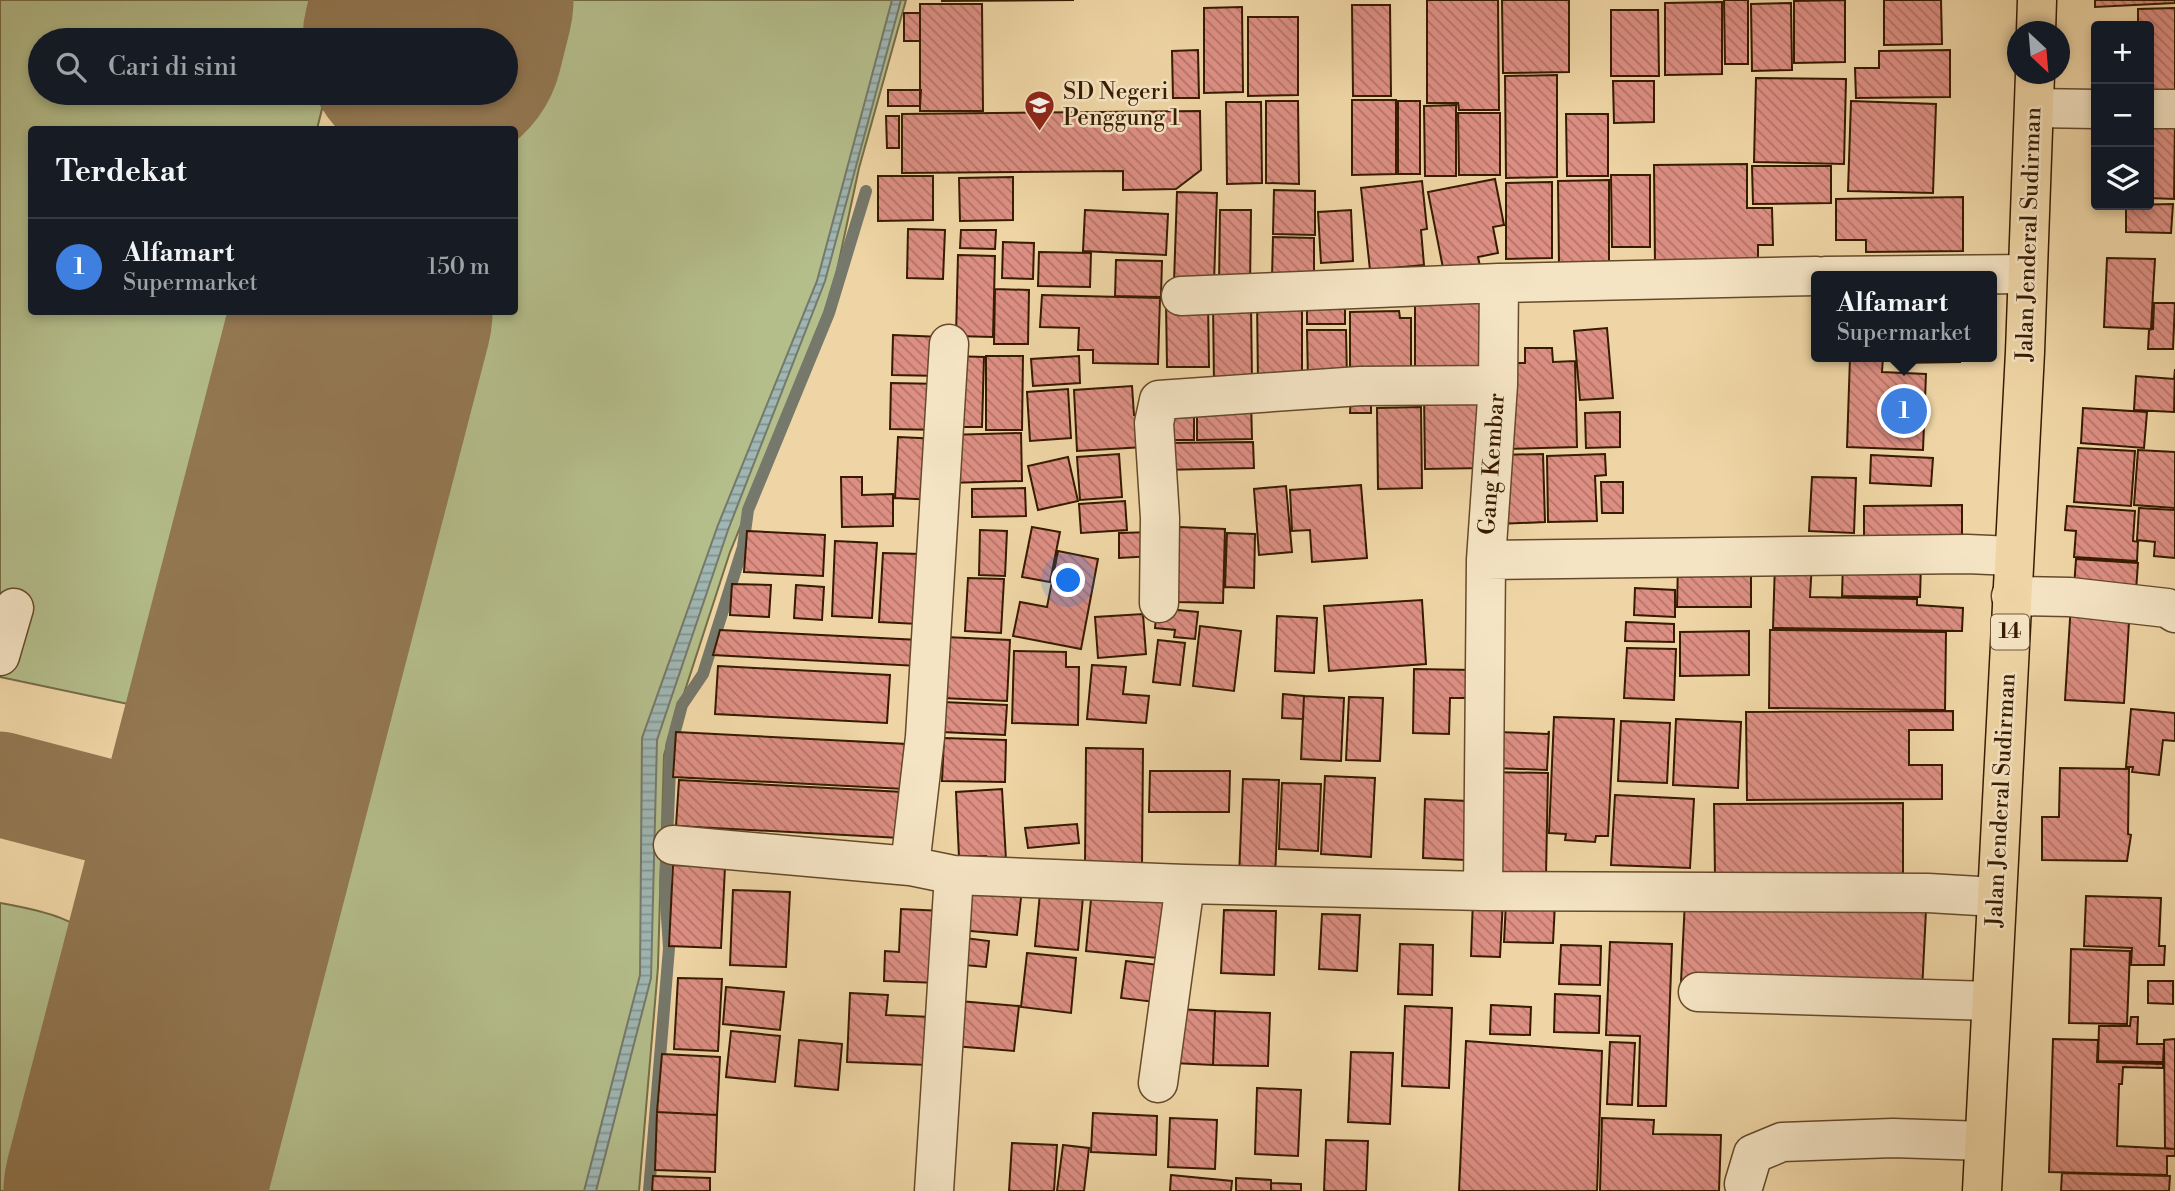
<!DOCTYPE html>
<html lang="id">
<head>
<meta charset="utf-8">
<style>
  :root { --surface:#171b24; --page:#20242c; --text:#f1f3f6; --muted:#9ea1a6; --line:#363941; --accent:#b45309 }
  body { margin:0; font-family:"Libre Bodoni",serif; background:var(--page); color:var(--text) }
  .controls { position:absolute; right:21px; top:21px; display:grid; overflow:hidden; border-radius:7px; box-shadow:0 4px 10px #0003 }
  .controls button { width:63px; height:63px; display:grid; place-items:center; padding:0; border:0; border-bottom:2px solid var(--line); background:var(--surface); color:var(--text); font:35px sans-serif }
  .compass { position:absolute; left:2007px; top:21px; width:63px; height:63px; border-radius:50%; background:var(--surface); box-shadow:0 4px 10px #0003; rotate:154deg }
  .you { position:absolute; left:1069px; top:581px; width:24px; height:24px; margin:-18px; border:5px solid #fff; border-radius:50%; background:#1a73e8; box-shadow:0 0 0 10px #1a73e833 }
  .badge { display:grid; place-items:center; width:46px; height:46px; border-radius:50%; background:var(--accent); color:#fff; font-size:23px; font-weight:700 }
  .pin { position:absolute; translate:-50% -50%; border:4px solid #fff; box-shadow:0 2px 7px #0006 }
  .popup { position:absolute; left:1811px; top:271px; width:186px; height:91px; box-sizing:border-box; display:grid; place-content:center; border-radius:7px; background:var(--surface); filter:drop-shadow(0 2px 5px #0005); font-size:23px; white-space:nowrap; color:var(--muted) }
  .popup b { font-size:26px; color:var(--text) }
  .popup::after { content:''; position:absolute; left:50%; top:100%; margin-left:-14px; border:14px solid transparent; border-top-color:var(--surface) }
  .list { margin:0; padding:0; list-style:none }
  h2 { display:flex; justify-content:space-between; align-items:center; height:91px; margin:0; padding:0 28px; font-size:30px }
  h2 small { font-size:23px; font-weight:400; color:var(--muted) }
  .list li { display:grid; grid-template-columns:46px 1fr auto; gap:21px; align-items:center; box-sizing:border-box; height:98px; padding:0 28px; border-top:2px solid var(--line) }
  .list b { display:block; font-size:26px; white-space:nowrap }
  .list p { margin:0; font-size:23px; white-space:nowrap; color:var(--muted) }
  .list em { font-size:23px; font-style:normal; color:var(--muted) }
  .icon { flex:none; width:38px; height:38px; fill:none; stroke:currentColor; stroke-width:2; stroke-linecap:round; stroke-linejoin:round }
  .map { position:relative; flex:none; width:2175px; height:1191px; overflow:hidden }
  .search { position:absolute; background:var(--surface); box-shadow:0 4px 10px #0003; left:28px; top:28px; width:490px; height:77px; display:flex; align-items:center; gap:18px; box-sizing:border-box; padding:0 24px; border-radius:38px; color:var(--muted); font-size:26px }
  .panel { position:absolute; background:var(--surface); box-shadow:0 4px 10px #0003; left:28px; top:126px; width:490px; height:189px; border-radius:7px }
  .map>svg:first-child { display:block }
  .green { fill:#b4be8b; stroke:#766c46; stroke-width:2 }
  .water { fill:url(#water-rules); stroke:#75786b; stroke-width:2 }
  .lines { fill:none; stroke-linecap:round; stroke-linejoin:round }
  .stream { stroke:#75786b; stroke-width:12 }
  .taxiway { stroke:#937852; stroke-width:105 }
  .runway { stroke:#937852; stroke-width:261 }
  .building { fill:url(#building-back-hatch); stroke:#371b00; stroke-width:2 }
  .minor-casing { stroke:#654a29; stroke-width:41 }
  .highway-casing { stroke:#371b00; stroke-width:41 }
  .minor { stroke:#f5e4c4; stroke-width:38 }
  .highway { stroke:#efd5a5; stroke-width:38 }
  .labels { text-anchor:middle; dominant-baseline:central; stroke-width:5; stroke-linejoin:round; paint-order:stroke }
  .shield { fill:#f5e4c4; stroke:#70573b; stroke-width:2 }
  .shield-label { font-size:21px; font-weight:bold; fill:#371b00 }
  .poi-label { font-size:23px; fill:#371b00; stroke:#f5e4c4; text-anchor:start }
  .street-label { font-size:23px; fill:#371b00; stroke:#f5e4c4 }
</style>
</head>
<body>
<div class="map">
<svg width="2175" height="1191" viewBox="0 0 2175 1191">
  <defs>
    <pattern id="water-rules" width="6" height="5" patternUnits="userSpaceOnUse" patternTransform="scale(1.75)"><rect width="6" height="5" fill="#9fb6b2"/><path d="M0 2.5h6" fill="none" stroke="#82938e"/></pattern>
    <pattern id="building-back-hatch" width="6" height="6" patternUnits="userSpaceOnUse" patternTransform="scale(1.75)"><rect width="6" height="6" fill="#dd8f83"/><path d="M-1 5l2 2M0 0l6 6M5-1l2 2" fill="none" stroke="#b47469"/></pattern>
  </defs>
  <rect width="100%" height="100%" fill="#efd5a5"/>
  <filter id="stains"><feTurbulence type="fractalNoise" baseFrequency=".00286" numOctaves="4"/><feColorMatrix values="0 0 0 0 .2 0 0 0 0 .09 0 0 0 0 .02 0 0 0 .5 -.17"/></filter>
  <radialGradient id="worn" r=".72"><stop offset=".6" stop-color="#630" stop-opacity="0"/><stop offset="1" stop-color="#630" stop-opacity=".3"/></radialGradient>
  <path class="green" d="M0,0H350L340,40H40V93H326L317,129L32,130V312H269L172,687C166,701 163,707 147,708L0,677Z
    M532,0H906L859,168L828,312L730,552L664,755L658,967L639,1191H221L451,312H514V137L518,127L505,123L503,129H499Z
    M0,903C32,909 89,918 103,953L41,1191H0Z"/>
  <path class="water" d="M892,0H901L825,281L728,530L657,740L651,978L596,1191H584L640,975L642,738L718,525L817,281Z"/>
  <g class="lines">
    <path class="stream" d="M649,1191L669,948L665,887L671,746L682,705L703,674L743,547L748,510L829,313L866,191"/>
    <path class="taxiway" d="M0,784L119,815
      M180,1015C200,917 224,869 119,815C157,822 201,814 228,783C250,757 260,699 270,666"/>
    <path class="runway" d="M433,40L443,0
      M134,1191L362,312"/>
  </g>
  <path class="building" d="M942,0H1074L942,1Z
    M1427,0H1498L1499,110H1459L1458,103H1427Z
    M1502,0H1569V72L1503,73Z
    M1724,0H1748V64H1725Z
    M1845,0V62L1794,63V1Z
    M1884,0H1941L1942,44L1884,45Z
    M2095,0H2175V3L2095,7Z
    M1722,2V74L1665,75V3Z
    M1791,3L1792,70L1752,71L1751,4Z
    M920,4H982L983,111H920Z
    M1352,5H1390L1391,96H1353Z
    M1242,7L1243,92L1204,93V8Z
    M2175,8V102L2149,103V26H2138V9Z
    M1611,10H1658L1659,76H1611Z
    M904,13H920V41H904Z
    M1248,17H1298V95L1248,96Z
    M1198,50L1199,98H1173L1172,51Z
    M1950,50V97L1856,98L1855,68H1879V51Z
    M1557,75V177L1506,178L1505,76Z
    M1756,78L1846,79L1844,164L1754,162Z
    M1613,81H1654V122L1614,123Z
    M888,90H921L920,106H888Z
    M1352,100H1396V174L1352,175Z
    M1266,101H1298L1299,184L1266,183Z
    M1398,101H1420V174H1398Z
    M1851,101L1936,104L1933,193L1848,191Z
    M1226,102H1261L1262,183L1227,184Z
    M1456,105V176H1425L1424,106Z
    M1200,111L1201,170L1176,189L1123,190V171L902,173V114Z
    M1458,113H1500V175H1459Z
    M1566,114H1608V176H1567Z
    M886,116H899V148H887Z
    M2149,120L2175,121L2174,199L2149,198Z
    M1747,164V208H1772L1773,245H1758V264L1655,265L1654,165Z
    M1752,166H1831V203L1753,204Z
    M1611,175H1650V247H1612Z
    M878,176H933V220L878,221Z
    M1013,177V220L960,221L959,178Z
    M1495,179L1504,225L1493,227L1498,253L1478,257L1480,266L1444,273L1428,192Z
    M1609,180V264L1559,265L1558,181Z
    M1422,181L1427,229L1421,230L1424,265L1370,270L1361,188Z
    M1552,182V258L1506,259V183Z
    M1274,190L1315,191V235L1273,234Z
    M1177,192L1217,193L1214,283L1174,282Z
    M1963,197V251L1866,252V240H1836V199Z
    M2173,204L2171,233L2126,232V205Z
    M1085,210L1168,214L1166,255L1083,251Z
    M1220,210H1251L1250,286H1219Z
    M1351,210L1353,261L1321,263L1318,212Z
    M908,229L945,230L943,279L907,278Z
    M961,230H996L995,249L960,248Z
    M1273,237L1314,238V278H1272Z
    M1003,242L1034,243L1033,279L1002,278Z
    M1039,252L1091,253L1090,287L1038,286Z
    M958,255L995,256L993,337L956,336Z
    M2107,258L2155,259L2151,329L2104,327Z
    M1116,260L1162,261L1161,297L1115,296Z
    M995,289L1029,290L1028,344H994Z
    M1481,293L1482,376L1415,377V294Z
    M1042,295L1160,298L1158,364L1093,363V350H1078L1079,328L1040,327Z
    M1345,297V324H1307V298Z
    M1302,298V383H1258L1257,299Z
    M1208,301L1209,367H1167L1166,302Z
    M1213,303H1251L1252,384H1214Z
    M2154,303H2175L2173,349H2148L2149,330L2153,329Z
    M1399,311L1400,318H1411V379L1350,380V312Z
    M1607,328L1613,398L1580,400L1574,331Z
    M1307,330H1346L1347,380L1308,381Z
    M893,335L942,337L941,376L892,375Z
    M1525,348H1552L1553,362L1575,361L1577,447L1503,449L1501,363H1525Z
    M953,356L984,357L982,427H951Z
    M986,356H1023L1022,430H986Z
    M1079,356L1080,383L1033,386L1031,359Z
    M1850,357H1883L1882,372L1926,374L1923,450L1847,447Z
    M1896,357H1960V362L1896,363Z
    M2175,369L2174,412L2134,410L2136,376L2174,379Z
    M891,383L943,384L941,430L890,429Z
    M1132,386L1134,415H1142L1144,447L1077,451L1074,390Z
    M1068,389L1071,438L1030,441L1027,392Z
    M1482,392L1483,468L1425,469L1424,393Z
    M1371,393V413H1350L1351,394Z
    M1197,400H1251L1252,439L1197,440Z
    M1163,401H1194V440H1163Z
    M1421,407L1422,488L1378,489L1377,408Z
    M2083,408L2147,412L2144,448L2081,443Z
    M1620,412V447L1586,448L1585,413Z
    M1021,433L1022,481L948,483L947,435Z
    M898,437L940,439L937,500L895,498Z
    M1253,442L1254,468L1160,470V443Z
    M2078,448L2135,451L2131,506L2074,502Z
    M2138,450L2175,452V508L2134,505Z
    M1119,454L1122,497L1080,500L1077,457Z
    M1543,454L1545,522L1498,524L1497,455Z
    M1605,454L1606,475L1595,476L1597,521L1548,522L1547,456Z
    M1871,455L1933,458L1931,486L1870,483Z
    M1068,457L1078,501L1038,510L1028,466Z
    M841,477H862V495L893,494V526L842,527Z
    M1812,477L1856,478L1854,533L1809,531Z
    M1601,482H1623V513H1602Z
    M1361,485L1367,558L1312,562L1310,530L1292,531L1290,490Z
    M1286,486L1292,552L1259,555L1254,489Z
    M1025,488L1026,516L972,517V489Z
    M1125,501L1127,530L1081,533L1079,504Z
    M1962,505V548L1864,549V506Z
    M2067,506L2135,511L2133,541L2138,542L2137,561L2074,557L2076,531L2065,530Z
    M2139,508L2175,510V558L2154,556L2155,542L2137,540Z
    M1032,527L1060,532L1050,582L1022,577Z
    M1179,527L1225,529L1223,603L1176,602Z
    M980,530L1007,531L1005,576L979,575Z
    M747,531L825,535L823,576L744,572Z
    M1154,532V556L1119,558V533Z
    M1227,533L1255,534L1254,588L1225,587Z
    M835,541L877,543L872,618L832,616Z
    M1058,551L1098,559L1081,649L1013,636L1020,602L1047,607Z
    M883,553L922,554L918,624L879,622Z
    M2076,559L2138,563L2136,591L2074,587Z
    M1751,562V607H1677L1678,563Z
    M1775,562H1812L1810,597L1917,599V605L1963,608L1962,631L1773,628Z
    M1843,562L1921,563L1920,597L1842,596Z
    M968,578L1004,579L1001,633L965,631Z
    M732,584L771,585L769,617L730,615Z
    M796,585L824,587L822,620L794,618Z
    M1635,588L1675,590V617L1634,615Z
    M1422,600L1426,664L1329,671L1324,606Z
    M2071,603L2130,606L2124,703L2065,700Z
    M1157,608L1198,612L1195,639L1174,637L1175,630L1155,628Z
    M1143,614L1146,654L1098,658L1095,617Z
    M1277,616L1317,618L1314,673L1275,671Z
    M1626,622L1674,624V642L1625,641Z
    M1200,626L1241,631L1234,691L1193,686Z
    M720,630L919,640L918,666L713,655Z
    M1770,630L1946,632L1945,710L1769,708Z
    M1749,631V675L1680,676V632Z
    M945,637L1010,640L1007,701L942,698Z
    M1158,640L1185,643L1180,685L1153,682Z
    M1627,648L1676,649L1674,700L1624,698Z
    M1014,651L1066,652V667H1079L1078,725L1012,723Z
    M1092,665L1126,667L1123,694L1149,696L1146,723L1087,719Z
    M718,666L890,675L887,723L715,714Z
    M1414,669L1474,670L1473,698H1450L1449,734L1413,733Z
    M1283,694L1304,696L1303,719L1282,718Z
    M1304,696L1344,698L1341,761L1301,759Z
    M1349,697L1383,698L1380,761L1346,760Z
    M943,702L1007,705L1005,735L942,732Z
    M2131,709L2175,713V741L2163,740L2159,775L2132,772L2133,767H2126Z
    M1953,711V730H1909V765H1942V799L1747,800L1746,712Z
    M1554,717L1614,719L1608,836H1596L1595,842L1565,840L1566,834L1549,833Z
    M1676,719L1741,722L1738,788L1673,785Z
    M1621,721L1670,723L1667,783L1618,781Z
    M1549,731L1547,770L1496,768L1498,732L1548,734Z
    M676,732L907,744L904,789L673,777Z
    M944,738L1006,740L1005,782L942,781Z
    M1086,748L1143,749L1142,866L1085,865Z
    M2060,768L2129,769L2128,834L2131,835L2127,861L2042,860V817H2059Z
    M1150,771H1230L1229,812H1149Z
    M1488,772L1548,773L1546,876L1486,874Z
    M1325,776L1375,778L1371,857L1321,854Z
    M1243,779L1279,780L1275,879L1239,877Z
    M679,780L903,792L900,838L676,826Z
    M1282,783L1321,784L1318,851L1279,849Z
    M1002,789L1006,860L986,861V856L959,857L956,792Z
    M1615,795L1694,799L1690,868L1611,865Z
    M1425,799L1467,801L1465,860L1423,858Z
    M1903,803V875H1715L1714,804Z
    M1077,824L1079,843L1028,848L1025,828Z
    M673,865L725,867L721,948L669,946Z
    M964,882L1022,888L1017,935L959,930Z
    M1092,889L1175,897L1168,959L1086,951Z
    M733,890L790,892L786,967L730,965Z
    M1040,893L1083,897L1078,950L1035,946Z
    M2086,896L2161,898L2159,946H2165L2164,965H2131L2132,948L2084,946Z
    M1473,898L1503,900L1500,957L1471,956Z
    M1685,900L1926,910L1922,992L1681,982Z
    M1506,902L1555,903L1553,943L1504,942Z
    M901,909L943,911L940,983L884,981L885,951L899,952Z
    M1224,910L1276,911L1274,975L1221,973Z
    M1322,914L1360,915L1357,971L1319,969Z
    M957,937L989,941L986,967L954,964Z
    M1610,942L1672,944L1666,1106H1638L1640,1036L1606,1035Z
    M1400,944L1433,945L1432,995L1398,994Z
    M1561,945L1601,946L1600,985L1559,984Z
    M2071,949L2130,951L2127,1024L2069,1023Z
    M1027,953L1076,958L1071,1013L1021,1007Z
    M1126,961L1167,966L1163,1003L1121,998Z
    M678,978L722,979L718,1051L674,1049Z
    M2148,981H2173V1004L2148,1003Z
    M726,987L784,992L780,1030L723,1024Z
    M850,993L888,995L886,1015L931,1017L928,1065L847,1062Z
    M1555,994L1600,996L1599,1033L1554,1032Z
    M959,1001L1019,1006L1014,1051L954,1046Z
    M1491,1005L1531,1007L1530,1035L1490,1034Z
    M1405,1006L1452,1008L1449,1088L1402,1086Z
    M1176,1009L1215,1011L1213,1065L1174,1063Z
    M1215,1011L1270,1013L1268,1066L1213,1065Z
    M2131,1017H2138L2137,1044H2164L2163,1062L2098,1061L2099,1026H2130Z
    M731,1031L780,1036L775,1082L726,1077Z
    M2053,1039L2098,1040L2097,1062L2163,1064V1068L2123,1067L2122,1084H2119L2117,1146L2175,1149V1156H2167V1175L2049,1172Z
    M2175,1039V1149L2165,1148L2164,1040Z
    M799,1040L842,1044L838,1090L795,1086Z
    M1466,1041L1602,1051L1597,1191H1459Z
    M1610,1042L1635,1043L1632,1105L1607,1104Z
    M1351,1052L1393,1053L1390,1124L1348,1122Z
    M662,1054L720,1057L717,1115L657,1112Z
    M1257,1088L1301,1090L1298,1156L1255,1154Z
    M657,1112L717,1115L715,1172L655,1170Z
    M1093,1113L1157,1116L1156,1155L1091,1152Z
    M1170,1118L1217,1120L1215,1169L1168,1167Z
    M1602,1118L1654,1120L1653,1134L1721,1135L1719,1191H1600Z
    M1326,1140L1368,1141L1366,1191H1324Z
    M1012,1143L1057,1145L1054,1191H1009Z
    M1063,1145L1089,1148L1084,1191H1057Z
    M2062,1173L2170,1176L2169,1191H2061Z
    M1171,1175L1232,1181L1231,1191H1170Z
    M653,1176L710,1178V1191H652Z
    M1236,1178L1271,1180V1191H1236Z
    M1271,1183L1301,1184V1191H1271Z"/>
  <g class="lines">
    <defs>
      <path id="minor" d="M2035,108L2096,109
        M2149,109H2175
        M1816,276L1499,283L1498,385L1486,560L1967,554L2013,556
        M1825,276L2027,274
        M1181,296L1499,283
        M1486,560L1483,891L1928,893L1996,897
        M2011,596L2070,597L2167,608L2175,613
        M1159,603L1160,518L1154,423L1159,400L1360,386L1498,385
        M0,656L14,608
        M673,845L910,866L954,875L1185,884L1483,891
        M910,866L925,737L949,344
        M1698,992L1990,1001
        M1158,1083L1185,884
        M1744,1184L1753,1154L1782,1142L1893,1138L1984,1141
        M934,1191L954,875"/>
      <path id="highway" d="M2036,32L2037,0
        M1982,1191L2025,352L2035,74"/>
    </defs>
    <use href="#minor" class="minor-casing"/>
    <use href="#highway" class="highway-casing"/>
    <use href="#minor" class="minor"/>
    <use href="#highway" class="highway"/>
  </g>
  <defs>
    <symbol id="school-pin" viewBox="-11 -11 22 30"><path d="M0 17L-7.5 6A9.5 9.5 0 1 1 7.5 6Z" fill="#8f2418" stroke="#f5e4c4"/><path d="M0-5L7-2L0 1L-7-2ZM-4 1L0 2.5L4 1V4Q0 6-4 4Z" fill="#fff"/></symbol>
  </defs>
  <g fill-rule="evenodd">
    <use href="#school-pin" x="1022" y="88" width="35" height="47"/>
  </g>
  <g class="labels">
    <rect class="shield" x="1991" y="614.5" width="38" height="35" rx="5"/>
    <g class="shield-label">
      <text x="2010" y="632">14</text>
    </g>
    <g class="poi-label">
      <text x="1063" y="92">SD Negeri<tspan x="1063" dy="26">Penggung 1</tspan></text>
    </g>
    <g class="street-label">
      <text transform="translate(2029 234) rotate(-88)">Jalan Jenderal Sudirman</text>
      <text transform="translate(1492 464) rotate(-86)">Gang Kembar</text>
      <text transform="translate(2001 800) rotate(-87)">Jalan Jenderal Sudirman</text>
    </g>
  </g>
  <rect width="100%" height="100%" filter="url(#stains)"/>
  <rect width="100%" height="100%" fill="url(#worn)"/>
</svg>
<div class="controls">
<button>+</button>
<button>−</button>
<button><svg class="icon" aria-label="layers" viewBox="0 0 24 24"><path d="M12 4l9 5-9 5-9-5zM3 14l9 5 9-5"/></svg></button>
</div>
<svg class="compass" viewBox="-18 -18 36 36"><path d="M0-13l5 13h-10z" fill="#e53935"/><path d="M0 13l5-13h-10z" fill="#9ea1a6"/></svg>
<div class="you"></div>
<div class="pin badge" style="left:1904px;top:411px;background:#3f7fe0">1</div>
<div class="popup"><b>Alfamart</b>Supermarket</div>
<div class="search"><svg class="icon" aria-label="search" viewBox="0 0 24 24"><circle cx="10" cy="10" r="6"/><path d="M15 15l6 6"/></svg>Cari di sini</div>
<section class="panel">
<h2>Terdekat<small></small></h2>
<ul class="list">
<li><span class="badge" style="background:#3f7fe0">1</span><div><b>Alfamart</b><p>Supermarket</p></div><em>150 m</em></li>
</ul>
</section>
</div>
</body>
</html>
